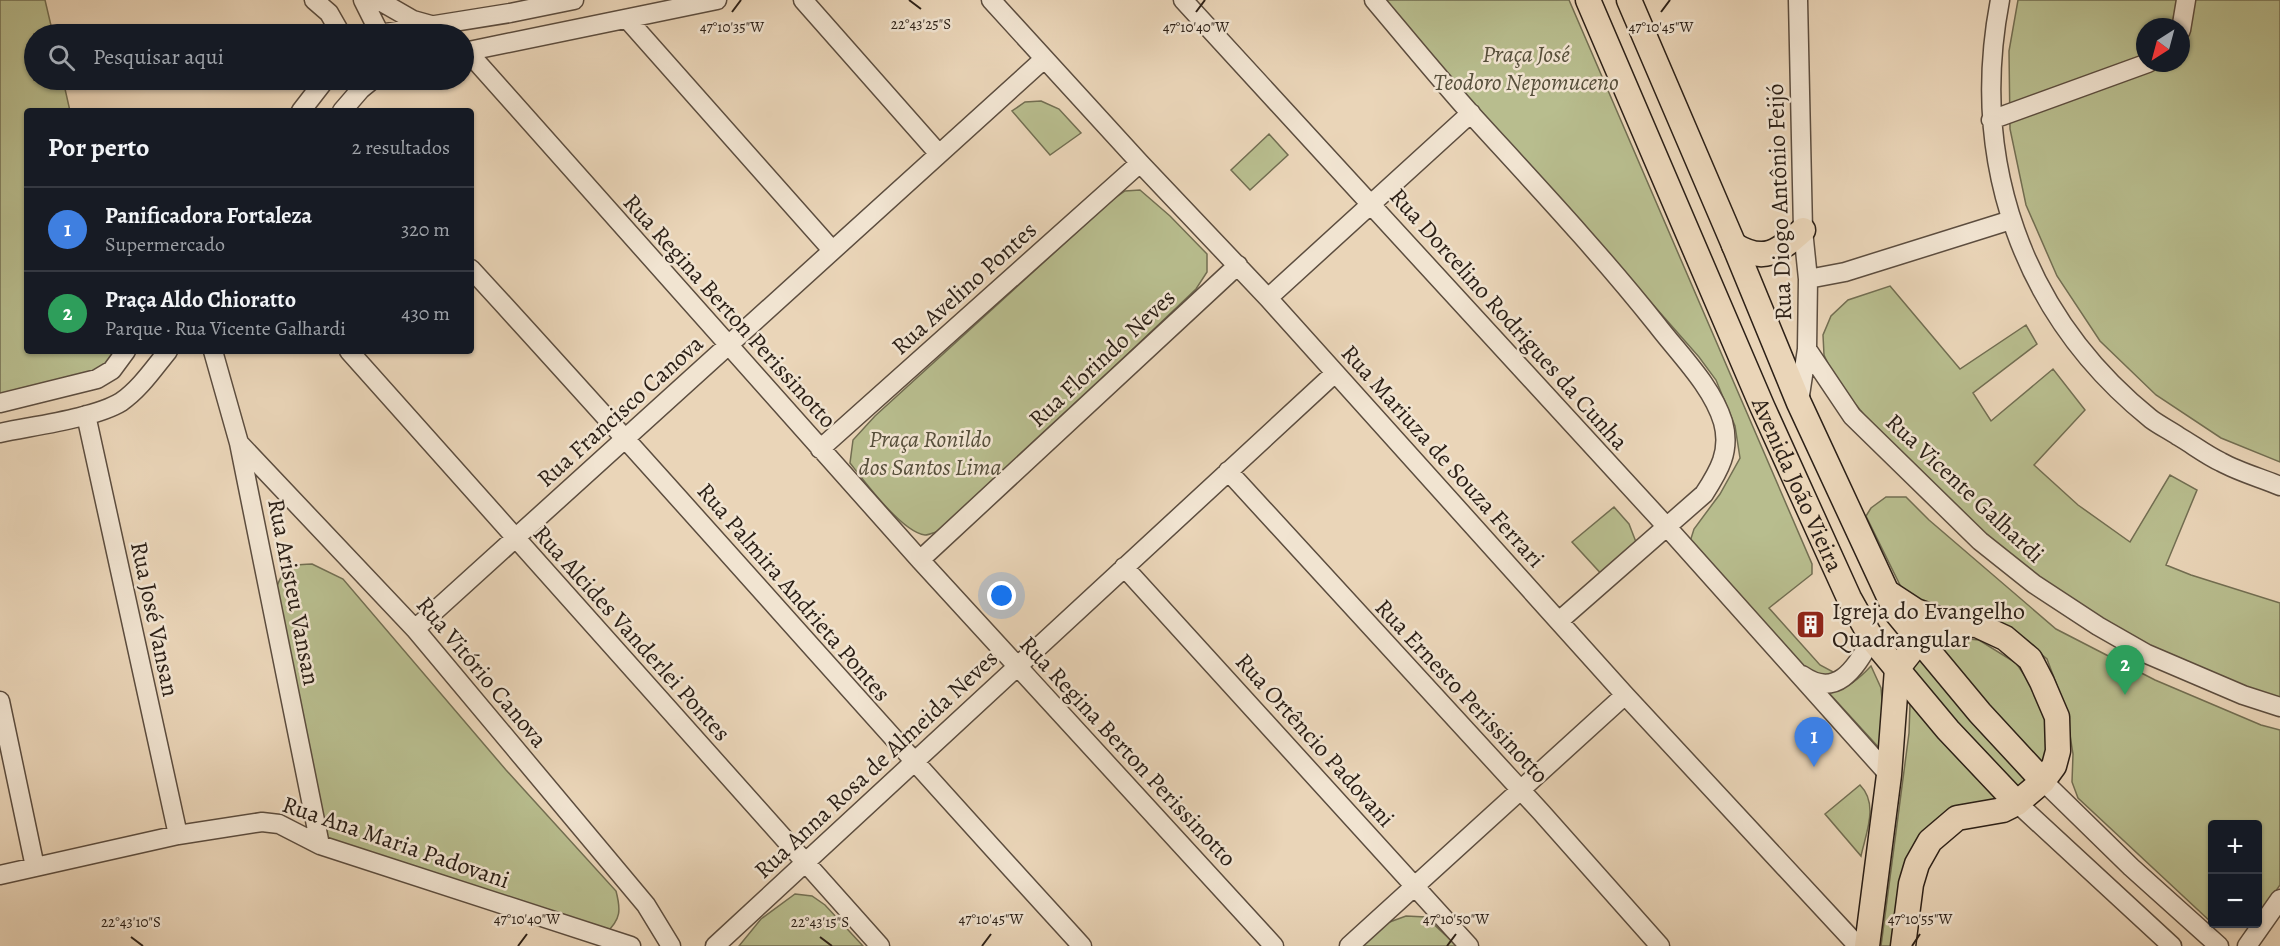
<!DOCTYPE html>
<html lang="pt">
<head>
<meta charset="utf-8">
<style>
  :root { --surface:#171b24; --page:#20242c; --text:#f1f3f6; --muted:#9ea1a6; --line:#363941; --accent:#8c9099 }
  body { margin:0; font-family:Alegreya,serif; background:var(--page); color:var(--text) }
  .controls { position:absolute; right:18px; bottom:18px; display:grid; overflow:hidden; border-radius:6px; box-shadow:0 2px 4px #0004 }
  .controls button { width:54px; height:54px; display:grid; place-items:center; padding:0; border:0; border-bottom:2px solid var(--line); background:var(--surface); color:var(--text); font:30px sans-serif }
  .compass { position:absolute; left:2136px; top:18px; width:54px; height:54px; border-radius:50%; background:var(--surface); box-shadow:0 2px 4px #0004; rotate:216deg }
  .you { position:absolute; left:1002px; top:596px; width:21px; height:21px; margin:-15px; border:4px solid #fff; border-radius:50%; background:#1a73e8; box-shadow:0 0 0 9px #1a73e833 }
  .badge { display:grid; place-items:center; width:39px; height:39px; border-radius:50%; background:var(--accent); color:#fff; font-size:20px; font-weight:700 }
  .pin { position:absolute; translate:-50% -50px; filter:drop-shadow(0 2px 3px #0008) }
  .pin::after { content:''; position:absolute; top:32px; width:21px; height:18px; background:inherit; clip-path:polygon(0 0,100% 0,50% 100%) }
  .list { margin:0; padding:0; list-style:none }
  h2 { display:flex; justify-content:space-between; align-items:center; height:78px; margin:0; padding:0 24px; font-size:26px }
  h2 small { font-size:20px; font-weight:400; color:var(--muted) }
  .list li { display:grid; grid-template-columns:39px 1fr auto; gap:18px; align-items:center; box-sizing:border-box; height:84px; padding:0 24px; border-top:2px solid var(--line) }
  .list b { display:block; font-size:22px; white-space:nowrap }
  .list p { margin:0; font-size:20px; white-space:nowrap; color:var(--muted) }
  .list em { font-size:20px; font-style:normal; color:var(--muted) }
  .icon { flex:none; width:33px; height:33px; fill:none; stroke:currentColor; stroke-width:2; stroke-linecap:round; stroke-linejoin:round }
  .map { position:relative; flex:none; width:2280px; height:946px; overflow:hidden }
  .search { position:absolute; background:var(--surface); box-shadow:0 2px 4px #0004; left:24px; top:24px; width:450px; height:66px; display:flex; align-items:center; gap:15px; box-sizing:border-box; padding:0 21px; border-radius:33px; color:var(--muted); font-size:22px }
  .panel { position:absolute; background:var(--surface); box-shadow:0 2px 4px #0004; left:24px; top:108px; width:450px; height:246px; border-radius:6px }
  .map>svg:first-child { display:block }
  .green { fill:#b8bd8e; stroke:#726e52; stroke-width:1.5; fill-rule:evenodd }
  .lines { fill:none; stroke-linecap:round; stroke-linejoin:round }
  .minor-casing { stroke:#5c4d3f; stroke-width:21 }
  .major-casing { stroke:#2c2017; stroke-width:27 }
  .minor { stroke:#f1e4d1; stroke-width:18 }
  .major { stroke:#ead5b8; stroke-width:24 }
  .ticks { fill:none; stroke:#2c2017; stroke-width:2 }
  .labels { text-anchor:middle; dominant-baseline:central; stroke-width:5; stroke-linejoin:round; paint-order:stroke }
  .park-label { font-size:24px; font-style:italic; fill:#564f3b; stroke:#f1e4d1 }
  .street-label { font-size:24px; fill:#2c2017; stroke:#f1e4d1 }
  .poi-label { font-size:24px; fill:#2c2017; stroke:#f1e4d1; text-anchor:start }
  .ticks-label { font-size:15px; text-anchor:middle; fill:#2c2017; stroke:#f1e4d1; stroke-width:5; stroke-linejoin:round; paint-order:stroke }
</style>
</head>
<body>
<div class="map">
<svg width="2280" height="946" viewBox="0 0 2280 946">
  <rect width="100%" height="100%" fill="#ead5b8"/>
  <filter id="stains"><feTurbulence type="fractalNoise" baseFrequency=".00333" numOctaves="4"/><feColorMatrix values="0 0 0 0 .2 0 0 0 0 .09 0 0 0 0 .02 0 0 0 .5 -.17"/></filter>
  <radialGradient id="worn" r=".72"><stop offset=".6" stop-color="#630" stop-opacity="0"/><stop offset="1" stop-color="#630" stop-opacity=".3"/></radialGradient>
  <path class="green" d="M0,0H45L53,34H34V80H63L70,111H27V351H121L104,371L0,396Z
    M1377,0H1569L1812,564V574L1769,608L1820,665L1837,674L1818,685L1688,548L1694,529L1720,494L1740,458L1735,426L1716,380L1699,357L1633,282Z
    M2018,0H2280V462L2221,438L2156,395L2100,341L2057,276L2026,205L2010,129L2009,51ZM2145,27H2181V63H2145Z
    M1041,101L1059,109L1081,133L1050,155L1012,111L1025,102Z
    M1269,134L1288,155L1250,190L1231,170Z
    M1140,190L1170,216L1207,254V272L1196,289L943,530C937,531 930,535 925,535C902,532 865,482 850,463L853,440L875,416L1112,200L1125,191Z
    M1890,286L1960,369L2026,325L2037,344L1973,393L1991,421L2053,369L2085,410L2034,465L2078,505L2130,542L2170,475L2197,490L2166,565L2191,575L2280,603V698L2191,669L2044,586L1972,523L1874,427L1835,379L1824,355L1823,335L1831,316L1848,300Z
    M1886,497H1906L1929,520L2056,629L2155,680L2261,725L2280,730V885L2258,917V824H2212V923L2078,798L2072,782L2073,754L2066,710L2047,659L2011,629L1952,612L1913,597L1901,587L1866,516L1871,508Z
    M1614,507L1629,524L1636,542L1606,579L1572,542Z
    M312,564L343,579L506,770L616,891C621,910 621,919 606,933L329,847L275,591C285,566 286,565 312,564Z
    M1957,638L1979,640L2016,663L2038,695L2051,731L2047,756L2038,767L1936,642Z
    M1921,650L2029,776L2019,789L1978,749L1909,667Z
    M1871,666L1881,688L1885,733L1882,751L1828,692C1848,688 1858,680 1871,666Z
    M1916,704L1999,796L1998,802L1934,823L1895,946H1881L1909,733L1910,705Z
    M1860,785C1879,804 1866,833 1861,856L1825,814Z
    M795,894L812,896L825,905L863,946H739L761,919Z
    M1406,916L1426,917L1457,946H1362L1387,923Z"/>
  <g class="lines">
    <defs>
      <path id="minor" d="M314,0L329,13L341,34
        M363,0L380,34
        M378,0L413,20L431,25
        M803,0L939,154
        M991,0L1140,163L1268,298L1625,695L1858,946
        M1183,0L1667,527L1889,775
        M1374,0C1406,38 1438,77 1471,114C1534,183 1599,252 1657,325C1680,355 1712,386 1723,422C1731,451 1719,471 1704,494L1559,621
        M1798,0L1803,230L1808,279L1807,349L1799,402
        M2000,0C1969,161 2022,315 2151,419C2159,425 2169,430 2178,436C2192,444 2206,455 2221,462C2239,472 2261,478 2280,486
        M628,20L832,250
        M2181,30L2186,0
        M379,34L510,13L574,0
        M467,51L920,560L1274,946
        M464,52L717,0
        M301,111L325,80
        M342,111L361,89L372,80
        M1991,120L2148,63
        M471,269C677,493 876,722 1082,946
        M1808,279L1845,272L2011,220
        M1268,298L1471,113
        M1807,349L1852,416L1980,541L2034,584L2098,626L2147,654L2243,695L2280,707
        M213,351L239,443L320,845
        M349,351L880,946
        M0,403L97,379L112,370L126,351
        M86,415L178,835
        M0,433C32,426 95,418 121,402C140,389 154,368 168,351
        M239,443L415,629L646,905L671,946
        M820,449L1140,163
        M1228,471L1541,812L1660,946
        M920,560L1238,265
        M1124,567L1469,946
        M415,629L1044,59
        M1802,675C1838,700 1856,666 1872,639
        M0,701L35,867
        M2043,781L2131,867L2219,946
        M2017,803L2172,946
        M0,875L178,835L262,822L279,824L320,845L631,946
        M715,946L1335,373
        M1349,946L1625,695
        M2247,946L2280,899"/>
      <g id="major">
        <path id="s1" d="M1588,0L1762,406L1849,598L1872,639L1948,730L2017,803"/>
        <path d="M1629,0L1734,245L1799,403L1896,612L1980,713L2043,781"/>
        <path d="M1734,245C1765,264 1779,251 1803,230"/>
        <path d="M1890,594L1916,611L1952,624"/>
        <path d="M1867,946L1889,775L1897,669L1919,641L1933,631L1952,624L1977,625L2005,638L2030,659L2042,682L2057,717L2058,751L2054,766L2043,781L2017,803L2003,810L1957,818L1930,841L1917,864L1911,884L1903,946"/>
      </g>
    </defs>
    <use href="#minor" class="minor-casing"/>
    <use href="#major" class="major-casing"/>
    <use href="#minor" class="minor"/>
    <use href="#major" class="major"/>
  </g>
  <path class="ticks" d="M909,0L921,9M732,12L741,0M1196,12L1205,0M1661,12L1670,0M131,937L143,946M820,937L832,946M518,946L527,934M982,946L991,934M1447,946L1456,934M1912,946L1920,934"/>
  <defs>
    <symbol id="building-square" viewBox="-11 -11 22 22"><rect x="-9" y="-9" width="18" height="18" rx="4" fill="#8f2418" stroke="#f1e4d1"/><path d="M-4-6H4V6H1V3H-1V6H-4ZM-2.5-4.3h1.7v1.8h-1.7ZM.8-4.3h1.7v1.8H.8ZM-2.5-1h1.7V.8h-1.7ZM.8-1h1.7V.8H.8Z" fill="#fff"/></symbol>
  </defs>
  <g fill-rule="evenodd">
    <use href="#building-square" x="1794" y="608" width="33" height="33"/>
  </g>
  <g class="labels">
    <g class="park-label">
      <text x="1526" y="54">Praça José<tspan x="1526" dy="28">Teodoro Nepomuceno</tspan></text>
      <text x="930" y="439">Praça Ronildo<tspan x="930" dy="28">dos Santos Lima</tspan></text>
    </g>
    <g class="street-label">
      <text transform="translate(1779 202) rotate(-92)">Rua Diogo Antônio Feijó</text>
      <text transform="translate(964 288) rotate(-42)">Rua Avelino Pontes</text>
      <text transform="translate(730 311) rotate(48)">Rua Regina Berton Perissinotto</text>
      <text transform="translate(1509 319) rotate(48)">Rua Dorcelino Rodrigues da Cunha</text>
      <text transform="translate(1102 358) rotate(-43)">Rua Florindo Neves</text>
      <text transform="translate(620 411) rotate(-42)">Rua Francisco Canova</text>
      <text transform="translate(1443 456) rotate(48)">Rua Mariuza de Souza Ferrari</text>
      <text stroke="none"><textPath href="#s1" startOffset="528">Avenida João Vieira</textPath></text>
      <text transform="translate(1965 488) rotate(43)">Rua Vicente Galhardi</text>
      <text transform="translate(294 592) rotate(79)">Rua Aristeu Vansan</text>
      <text transform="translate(794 592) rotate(49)">Rua Palmira Andrieta Pontes</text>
      <text transform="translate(155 619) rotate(78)">Rua José Vansan</text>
      <text transform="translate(632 633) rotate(48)">Rua Alcides Vanderlei Pontes</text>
      <text transform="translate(482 672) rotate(50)">Rua Vitório Canova</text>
      <text transform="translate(1462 691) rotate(47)">Rua Ernesto Perissinotto</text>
      <text transform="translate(1315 740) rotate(48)">Rua Ortêncio Padovani</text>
      <text transform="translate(1128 751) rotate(47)">Rua Regina Berton Perissinotto</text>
      <text transform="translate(876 764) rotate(-43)">Rua Anna Rosa de Almeida Neves</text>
      <text transform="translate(396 842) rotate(19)">Rua Ana Maria Padovani</text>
    </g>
    <g class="poi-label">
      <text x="1832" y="611">Igreja do Evangelho<tspan x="1832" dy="28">Quadrangular</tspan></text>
    </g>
  </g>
  <g class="ticks-label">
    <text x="921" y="29">22°43'25"S</text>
    <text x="1661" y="32">47°10'45"W</text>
    <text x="732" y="32">47°10'35"W</text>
    <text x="1196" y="32">47°10'40"W</text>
    <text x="527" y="924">47°10'40"W</text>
    <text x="991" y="924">47°10'45"W</text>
    <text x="1456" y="924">47°10'50"W</text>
    <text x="1920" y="924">47°10'55"W</text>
    <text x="131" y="927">22°43'10"S</text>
    <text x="820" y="927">22°43'15"S</text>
  </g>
  <rect width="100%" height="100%" filter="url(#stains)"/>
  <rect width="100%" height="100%" fill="url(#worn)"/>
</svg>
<div class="controls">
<button>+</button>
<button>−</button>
</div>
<svg class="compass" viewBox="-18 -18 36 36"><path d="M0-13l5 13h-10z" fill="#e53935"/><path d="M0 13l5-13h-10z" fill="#9ea1a6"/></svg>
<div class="you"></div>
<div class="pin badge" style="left:1814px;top:767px;background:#3f7fe0">1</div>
<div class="pin badge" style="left:2125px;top:695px;background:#2e9e5b">2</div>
<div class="search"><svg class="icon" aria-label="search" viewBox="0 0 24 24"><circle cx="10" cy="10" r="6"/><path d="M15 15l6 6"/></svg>Pesquisar aqui</div>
<section class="panel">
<h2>Por perto<small>2 resultados</small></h2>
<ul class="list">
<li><span class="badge" style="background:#3f7fe0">1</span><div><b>Panificadora Fortaleza</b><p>Supermercado</p></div><em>320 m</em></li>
<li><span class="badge" style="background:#2e9e5b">2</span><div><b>Praça Aldo Chioratto</b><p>Parque · Rua Vicente Galhardi</p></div><em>430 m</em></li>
</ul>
</section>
</div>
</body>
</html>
